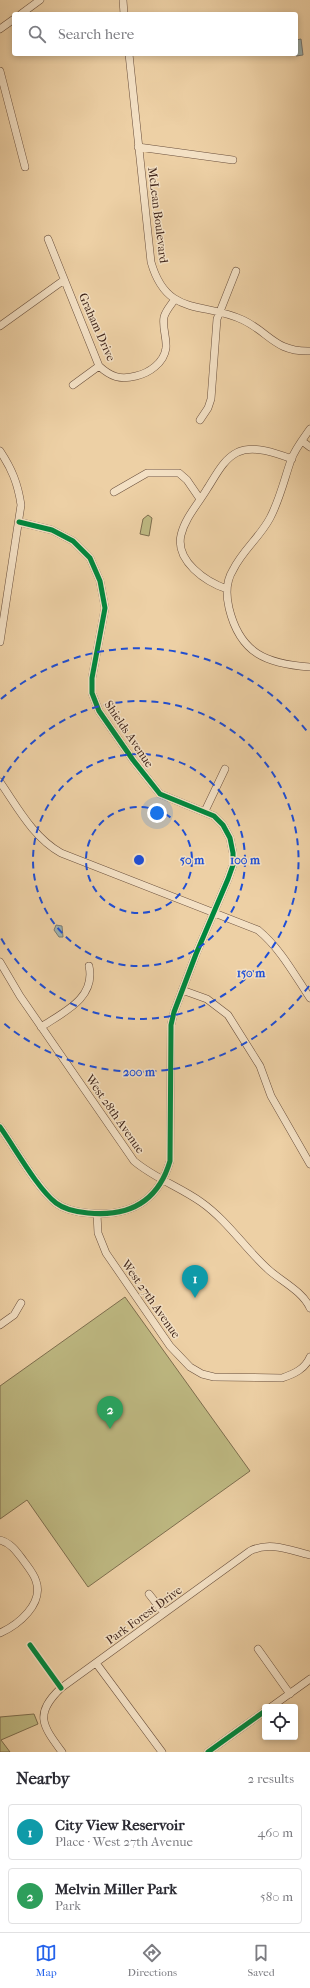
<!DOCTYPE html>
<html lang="en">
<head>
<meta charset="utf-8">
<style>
  :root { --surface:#fff; --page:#f7f7f7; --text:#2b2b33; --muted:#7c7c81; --line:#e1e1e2; --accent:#2563eb }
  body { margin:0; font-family:"IM FELL French Canon",serif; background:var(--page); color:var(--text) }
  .controls { position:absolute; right:12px; bottom:12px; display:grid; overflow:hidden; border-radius:4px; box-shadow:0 2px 6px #0003 }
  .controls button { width:36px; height:36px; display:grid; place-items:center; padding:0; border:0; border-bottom:1px solid var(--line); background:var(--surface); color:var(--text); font:20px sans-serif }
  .you { position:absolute; left:157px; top:813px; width:14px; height:14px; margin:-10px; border:3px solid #fff; border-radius:50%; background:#1a73e8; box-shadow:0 0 0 6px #1a73e833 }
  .badge { display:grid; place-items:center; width:26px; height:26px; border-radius:50%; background:var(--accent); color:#fff; font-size:13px; font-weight:700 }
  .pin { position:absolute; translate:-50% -33px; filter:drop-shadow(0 1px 2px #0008) }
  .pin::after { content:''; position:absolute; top:21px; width:14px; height:12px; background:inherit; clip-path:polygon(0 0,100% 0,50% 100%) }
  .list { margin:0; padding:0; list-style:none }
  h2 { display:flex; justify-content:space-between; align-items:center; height:52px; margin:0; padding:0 16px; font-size:17px }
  h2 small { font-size:13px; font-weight:400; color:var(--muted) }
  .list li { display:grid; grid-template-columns:26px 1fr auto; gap:12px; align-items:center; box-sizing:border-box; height:56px; margin:0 8px 8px; padding:0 8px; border:1px solid var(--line); border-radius:4px }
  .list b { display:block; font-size:15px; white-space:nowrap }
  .list p { margin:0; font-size:13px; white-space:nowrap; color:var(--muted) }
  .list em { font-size:13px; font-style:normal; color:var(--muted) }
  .icon { flex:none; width:22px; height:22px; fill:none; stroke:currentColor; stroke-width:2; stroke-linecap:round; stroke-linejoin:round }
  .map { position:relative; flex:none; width:310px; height:1752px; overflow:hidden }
  .search { position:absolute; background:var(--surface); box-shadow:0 2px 6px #0003; left:12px; right:12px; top:12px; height:44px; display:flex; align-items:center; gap:10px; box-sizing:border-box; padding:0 14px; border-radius:4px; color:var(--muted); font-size:15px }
  .sheet { height:180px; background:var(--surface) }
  nav { display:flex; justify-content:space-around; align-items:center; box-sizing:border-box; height:56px; border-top:1px solid var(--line); background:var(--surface); font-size:11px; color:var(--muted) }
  nav a { display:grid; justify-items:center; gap:2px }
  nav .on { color:var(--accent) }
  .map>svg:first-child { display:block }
  .green { fill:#beb982; stroke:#7e6e4e }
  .water { fill:#9eb4b2; stroke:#787a75 }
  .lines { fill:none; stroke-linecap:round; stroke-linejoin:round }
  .minor-casing { stroke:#6a4f3c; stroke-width:8 }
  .minor { stroke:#f3e0c4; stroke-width:7 }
  .cycleway-casing { stroke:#f3e0c4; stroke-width:8 }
  .cycleway { stroke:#00873e; stroke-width:5 }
  .ring { fill:none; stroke:#1d4ed8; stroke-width:2; stroke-dasharray:7 5 }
  .labels { text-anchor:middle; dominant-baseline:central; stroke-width:3; stroke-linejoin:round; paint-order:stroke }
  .street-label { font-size:12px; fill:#3f2419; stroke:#f3e0c4 }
  .centre { fill:#1d4ed8; stroke:#f3e0c4; stroke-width:2 }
  .ring-label { font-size:12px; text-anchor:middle; font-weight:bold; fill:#1d4ed8; stroke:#f3e0c4; stroke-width:3; stroke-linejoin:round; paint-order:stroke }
</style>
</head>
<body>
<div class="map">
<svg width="310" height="1752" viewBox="0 0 310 1752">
  <rect width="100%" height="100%" fill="#edd0a5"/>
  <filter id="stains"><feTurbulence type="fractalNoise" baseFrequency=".005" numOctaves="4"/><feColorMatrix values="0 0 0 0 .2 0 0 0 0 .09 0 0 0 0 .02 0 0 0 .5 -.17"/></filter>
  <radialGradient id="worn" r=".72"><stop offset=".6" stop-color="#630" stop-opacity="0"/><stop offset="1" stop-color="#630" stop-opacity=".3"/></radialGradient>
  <path class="green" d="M148,515L152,518L149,536L140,534L143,519Z
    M125,1297L250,1471L88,1587L27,1500L0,1519V1386Z
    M34,1714L38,1724L1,1740L10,1752H0V1717Z"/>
  <path class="water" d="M301,39L303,55L296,56V40Z
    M56,925L62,926L63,937H59L54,930Z"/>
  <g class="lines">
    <defs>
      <path id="minor" d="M123,0L124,14
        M21,14L40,0
        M0,29L14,19
        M129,54L151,262C167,318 203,301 243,320C270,333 275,352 310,351
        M0,71L25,167
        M138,147L233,160
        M48,239L99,366C111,377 120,380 136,376C149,373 164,363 166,348C167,338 162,327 164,317C166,310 171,305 175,299
        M0,326L64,280
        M73,385L99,366
        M200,420L208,408L211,399L217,319L236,271
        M310,429C303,439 295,449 291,460C284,480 280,499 270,518C260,537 242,551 233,570C226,581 226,595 229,608C240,654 267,664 310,667
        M302,441L310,447
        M0,451C12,469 18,484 21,505L0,642
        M114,492L147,473H179L187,480L200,499
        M227,589C206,582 175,561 181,535C185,518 198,504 207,489C215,477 223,459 238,452C254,445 276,453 292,459
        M0,782C18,808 33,837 61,853L258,930C280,948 294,974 310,998
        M205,811L225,769
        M0,962L20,996L134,1161C154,1178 180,1187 201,1202C228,1221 246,1250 270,1271C283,1282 303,1292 310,1308
        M182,990L207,999L228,1015L260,1066L271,1096L310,1164
        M41,1027C64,1012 96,998 89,966
        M0,1127C15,1148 37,1188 56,1203C65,1210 77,1212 88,1213C129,1217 158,1202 170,1161L171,1025L174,1012L196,954L228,879L233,865V853L230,838L223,825L214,816L160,794L133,760L99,711L92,693V678L105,608L100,581L90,558L73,541L52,530L19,522
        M97,1214L98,1233L106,1253L170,1346L190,1367L202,1374L214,1377L282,1378C294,1374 305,1369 310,1357
        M0,1325L14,1315L21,1303
        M0,1540C11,1543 17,1552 23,1560C28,1567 34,1574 36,1581C44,1604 18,1625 0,1633
        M149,1594L164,1613
        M258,1649L290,1694
        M96,1663L162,1752
        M271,1707L310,1679
        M62,1752C42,1725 34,1714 61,1688L250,1551C270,1541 289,1550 310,1555
        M208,1752L265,1711"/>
    </defs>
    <use href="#minor" class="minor-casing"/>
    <use href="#minor" class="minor"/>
    <defs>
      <path id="cycleway" d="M0,1127C15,1148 37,1188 56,1203C65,1210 77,1212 88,1213C129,1217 158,1202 170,1161L171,1025L174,1012L196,954L228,879L233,865V853L230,838L223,825L214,816L160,794L133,760L99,711L92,693V678L105,608L100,581L90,558L73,541L52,530L19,522
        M30,1645L61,1688
        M208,1752L265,1711"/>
    </defs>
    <use href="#cycleway" class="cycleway-casing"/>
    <use href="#cycleway" class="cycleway"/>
  </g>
  <g class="ring">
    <circle cx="139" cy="860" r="53"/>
    <circle cx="139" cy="860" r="106"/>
    <path d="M1 782A159 159 0 1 1 1 938"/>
    <path d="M309 986A212 212 0 0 1 1 1021M1 699A212 212 0 0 1 309 734"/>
  </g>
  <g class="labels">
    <g class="street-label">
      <text transform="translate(158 215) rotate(83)">McLean Boulevard</text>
      <text transform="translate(97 327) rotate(66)">Graham Drive</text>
      <text transform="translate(129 734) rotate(56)">Shields Avenue</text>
      <text transform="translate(115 1114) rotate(55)">West 28th Avenue</text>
      <text transform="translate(151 1299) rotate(55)">West 27th Avenue</text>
      <text transform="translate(144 1615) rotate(-36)">Park Forest Drive</text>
    </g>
  </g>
  <circle cx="139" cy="860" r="6" class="centre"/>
  <g class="ring-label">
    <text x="192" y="864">50 m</text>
    <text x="245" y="864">100 m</text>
    <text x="251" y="977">150 m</text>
    <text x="139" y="1076">200 m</text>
  </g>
  <rect width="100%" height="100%" filter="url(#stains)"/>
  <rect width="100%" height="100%" fill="url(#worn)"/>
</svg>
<div class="controls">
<button><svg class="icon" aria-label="locate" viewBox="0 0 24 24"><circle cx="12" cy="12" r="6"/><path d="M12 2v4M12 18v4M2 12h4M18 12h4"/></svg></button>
</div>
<div class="you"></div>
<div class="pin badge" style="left:195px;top:1298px;background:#0f9aa8">1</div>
<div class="pin badge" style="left:110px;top:1429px;background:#2e9e5b">2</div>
<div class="search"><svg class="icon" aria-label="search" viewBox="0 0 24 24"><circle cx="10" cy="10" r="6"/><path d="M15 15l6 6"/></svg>Search here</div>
</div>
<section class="sheet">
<h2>Nearby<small>2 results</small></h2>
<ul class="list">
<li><span class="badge" style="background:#0f9aa8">1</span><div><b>City View Reservoir</b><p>Place · West 27th Avenue</p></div><em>460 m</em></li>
<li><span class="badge" style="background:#2e9e5b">2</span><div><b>Melvin Miller Park</b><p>Park</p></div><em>580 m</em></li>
</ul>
</section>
<nav>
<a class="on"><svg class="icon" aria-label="map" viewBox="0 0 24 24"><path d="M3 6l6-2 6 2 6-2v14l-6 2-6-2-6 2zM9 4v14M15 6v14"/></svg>Map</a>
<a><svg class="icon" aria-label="directions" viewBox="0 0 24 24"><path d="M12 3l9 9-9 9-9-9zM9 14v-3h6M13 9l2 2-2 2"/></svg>Directions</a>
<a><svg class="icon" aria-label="saved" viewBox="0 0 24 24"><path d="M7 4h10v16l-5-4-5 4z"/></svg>Saved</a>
</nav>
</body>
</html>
